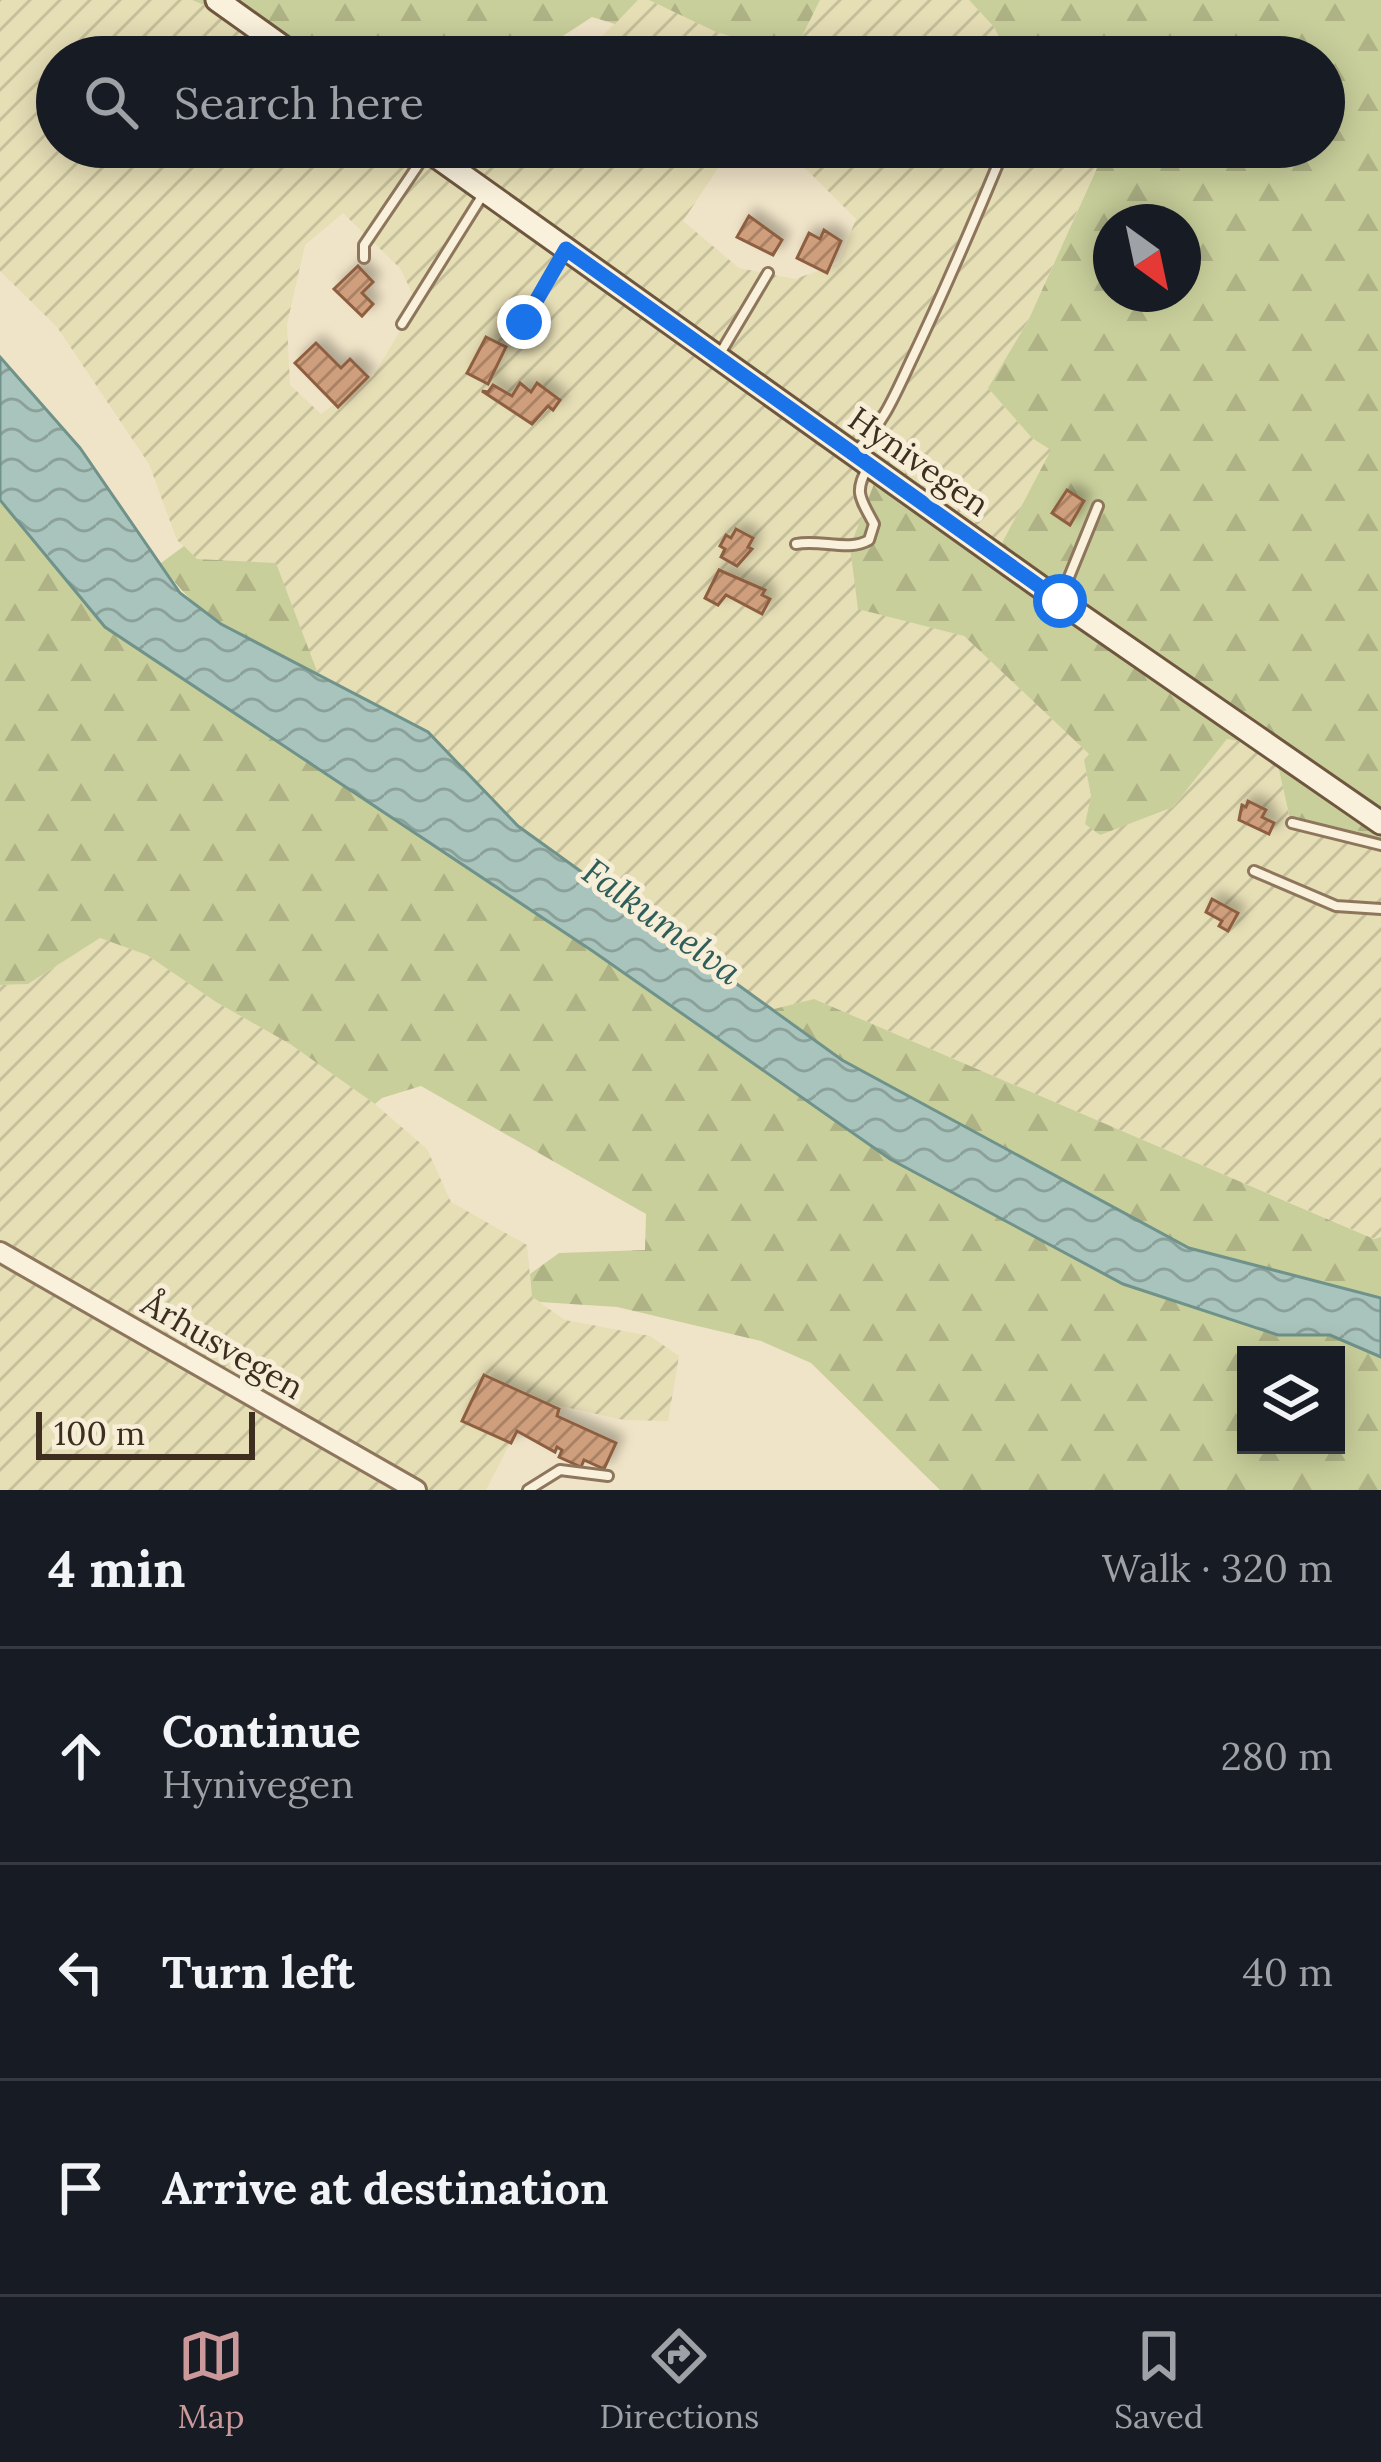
<!DOCTYPE html>
<html lang="en">
<head>
<meta charset="utf-8">
<style>
  :root { --surface:#171b24; --page:#20242c; --text:#f1f3f6; --muted:#9ea1a6; --line:#363941; --accent:#cc999b }
  body { margin:0; font-family:Lora,serif; background:var(--page); color:var(--text) }
  .controls { position:absolute; right:36px; bottom:36px; display:grid; overflow:hidden; border-radius:0px; box-shadow:0 6px 30px #0003 }
  .controls button { width:108px; height:108px; display:grid; place-items:center; padding:0; border:0; border-bottom:3px solid var(--line); background:var(--surface); color:var(--text); font:60px sans-serif }
  .compass { position:absolute; left:1093px; top:204px; width:108px; height:108px; border-radius:50%; background:var(--surface); box-shadow:0 6px 30px #0003; rotate:147deg }
  .scale { position:absolute; left:36px; bottom:30px; width:219px; box-sizing:border-box; padding-left:12px; border:6px solid #3d2e20; border-top:0; font-size:33px; line-height:42px; white-space:nowrap; color:#3d2e20; -webkit-text-stroke:9px #f7eed8; paint-order:stroke }
  .stop { position:absolute; width:36px; height:36px; margin:-27px; border:9px solid #1a73e8; border-radius:50%; background:#fff }
  .stop.end { background:#1a73e8; border-color:#fff; box-shadow:0 3px 12px #0008 }
  .list { margin:0; padding:0; list-style:none }
  h2 { display:flex; justify-content:space-between; align-items:center; height:156px; margin:0; padding:0 48px; font-size:51px }
  h2 small { font-size:39px; font-weight:400; color:var(--muted) }
  .list li { display:grid; grid-template-columns:78px 1fr auto; gap:36px; align-items:center; box-sizing:border-box; height:216px; padding:0 48px; border-top:3px solid var(--line) }
  .list b { display:block; font-size:45px; white-space:nowrap }
  .list p { margin:0; font-size:39px; white-space:nowrap; color:var(--muted) }
  .list em { font-size:39px; font-style:normal; color:var(--muted) }
  .icon { flex:none; width:66px; height:66px; fill:none; stroke:currentColor; stroke-width:2; stroke-linecap:round; stroke-linejoin:round }
  .map { position:relative; flex:none; width:1381px; height:1490px; overflow:hidden }
  .search { position:absolute; background:var(--surface); box-shadow:0 6px 30px #0003; left:36px; right:36px; top:36px; height:132px; display:flex; align-items:center; gap:30px; box-sizing:border-box; padding:0 42px; border-radius:66px; color:var(--muted); font-size:45px }
  .sheet { height:804px; background:var(--surface) }
  nav { display:flex; justify-content:space-around; align-items:center; box-sizing:border-box; height:168px; border-top:3px solid var(--line); background:var(--surface); font-size:33px; color:var(--muted) }
  nav a { display:grid; justify-items:center; gap:6px }
  nav .on { color:var(--accent) }
  .map>svg:first-child { display:block }
  .farmland { fill:url(#farmland-furrows); fill-rule:evenodd }
  .forest { fill:url(#forest-firs); fill-rule:evenodd }
  .water { fill:url(#water-waves); stroke:#6f938a; stroke-width:3 }
  .building { fill:url(#building-hatch); stroke:#8d5f41; stroke-width:3; filter:url(#shadow) }
  .lines { fill:none; stroke-linecap:round; stroke-linejoin:round }
  .service-casing { stroke:#8d765c; stroke-width:14 }
  .tertiary-casing { stroke:#8d765c; stroke-width:24 }
  .secondary-casing { stroke:#6f573f; stroke-width:27 }
  .service { stroke:#faf1dc; stroke-width:8 }
  .tertiary { stroke:#faf1dc; stroke-width:18 }
  .secondary { stroke:#faf1dc; stroke-width:21 }
  .route { stroke:#1a73e8; stroke-width:15 }
  .labels { text-anchor:middle; dominant-baseline:central; stroke-width:10; stroke-linejoin:round; paint-order:stroke }
  .street-label { font-size:33px; fill:#3d2e20; stroke:#f7eed8 }
  .water-label { font-size:36px; font-style:italic; fill:#2f5d5a; stroke:#f7eed8 }
</style>
</head>
<body>
<div class="map">
<svg width="1381" height="1490" viewBox="0 0 1381 1490">
  <defs>
    <pattern id="farmland-furrows" width="10" height="10" patternUnits="userSpaceOnUse" patternTransform="scale(3)"><rect width="10" height="10" fill="#e6deb5"/><path d="M-1 1l2-2M0 10L10 0M9 11l2-2" fill="none" stroke="#c6bf9b"/></pattern>
    <pattern id="forest-firs" width="22" height="20" patternUnits="userSpaceOnUse" patternTransform="scale(3)"><rect width="22" height="20" fill="#c9cf9b"/><path d="M5 1l3.5 6h-7zM16 11l3.5 6h-7z" fill="#aeb285"/></pattern>
    <pattern id="water-waves" width="16" height="10" patternUnits="userSpaceOnUse" patternTransform="scale(3)"><rect width="16" height="10" fill="#a9c4bc"/><path d="M0 5q4-4 8 0t8 0" fill="none" stroke="#8ba098"/></pattern>
    <pattern id="building-hatch" width="6" height="6" patternUnits="userSpaceOnUse" patternTransform="scale(3)"><rect width="6" height="6" fill="#cf9f7d"/><path d="M-1 1l2-2M0 6l6-6M5 7l2-2" fill="none" stroke="#a98266"/></pattern>
    <filter id="shadow"><feDropShadow dx="7" dy="-7" stdDeviation="6" flood-color="#0004"/></filter>
  </defs>
  <rect width="100%" height="100%" fill="#f0e4c8"/>
  <path class="farmland" d="M0,0H192L204,5L272,57H57V147H404L447,167L471,147H732L683,221L739,268L795,279L838,264L856,219L807,170L771,147H1072L1097,167L1028,321L988,388L1032,438L1052,450L1002,544L878,476L858,608L964,636L1090,755L1084,760L1091,796L1086,824L1173,807L1227,739L1274,748L1291,823L1381,849V1237L1375,1239L814,999L775,1009L842,1060L518,826L427,732L221,624L316,673L276,564L197,559L177,540L149,464L57,327L0,271ZM343,213L400,268L417,303L373,376L321,414L290,385L287,324L305,245Z
    M638,0H649L716,32L792,54L820,0H969L994,27L1009,57H615L600,38Z
    M100,938L147,955L216,1002L290,1044L375,1104L427,1149L451,1202L527,1245L532,1297L565,1320L650,1336L679,1356L668,1421L624,1420L542,1402L516,1432L486,1490H0V985L28,984Z"/>
  <path class="forest" d="M192,0H638L615,24L592,17L546,47L538,57H272L204,5Z
    M649,0H820L793,54L716,32Z
    M969,0H1381V849L1291,823L1274,748L1227,739L1173,807L1100,835L1085,824L1091,796L1084,760L1089,754L964,636L858,609L850,547L877,476L1002,543L1051,450L1032,438L988,388L1028,321L1097,168L1092,163L1102,147H1324V57H1009L994,27ZM1111,222H1183V294H1111Z
    M0,500L105,627L594,952L890,1159L1123,1284L1278,1334L1330,1335L1381,1357V1490H940L811,1363L761,1341L617,1307L540,1302L532,1297L530,1274L559,1253L645,1250L646,1214L421,1086L382,1098L375,1104L290,1044L216,1002L147,955L100,938L28,984L0,985ZM1246,1355H1336V1445H1246Z
    M184,546L197,559L276,563L318,674C258,644 198,622 161,563Z
    M814,999L1374,1239L1381,1237V1298L1189,1248L842,1060L774,1009Z"/>
  <path class="water" d="M0,357L80,448L180,593L221,624L428,732L518,826L842,1060L1189,1248L1381,1298V1357L1330,1335H1278L1123,1284L890,1159L594,952L105,627L0,500Z"/>
  <path class="building" d="M749,216L782,240L773,255L737,237Z
    M824,230L841,241L827,273L797,258L809,233L820,239Z
    M358,266L373,282L362,293L373,304L362,316L334,289Z
    M486,337L506,347L488,384L467,373Z
    M316,343L341,368L350,359L368,377L338,407L295,363Z
    M520,383L531,392L537,383L560,400L553,410L548,406L532,424L482,391L488,392L493,385L512,396Z
    M1067,490L1084,501L1070,525L1052,513Z
    M736,529L753,538L748,547L752,549L737,566L721,557L725,549L720,546L726,535L731,538Z
    M719,570L765,590L762,595L770,599L762,614L726,595L718,605L705,598Z
    M1248,801L1266,810L1262,817L1274,823L1269,834L1239,820L1242,805L1246,807Z
    M1212,899L1238,913L1228,931L1219,926L1222,921L1206,912Z
    M484,1375L559,1409L557,1416L616,1443L604,1469L584,1460L581,1467L559,1457L562,1450L557,1447L555,1452L517,1431L511,1443L462,1421Z"/>
  <g class="lines">
    <defs>
      <path id="service" d="M443,159L457,147
        M364,258V245L427,152
        M524,322L565,250
        M402,324L484,193
        M718,357L768,273
        M856,451C882,426 895,395 910,363C944,292 975,220 1005,147
        M796,544C820,539 849,552 869,540L874,524C861,499 853,493 868,467
        M1060,599L1098,506
        M1292,823L1381,845
        M1254,871L1336,906L1381,909
        M528,1490L560,1470L608,1476"/>
      <path id="tertiary" d="M0,1252L416,1490"/>
      <path id="secondary" d="M217,0L297,57
        M423,147L1060,601L1381,823"/>
    </defs>
    <use href="#service" class="service-casing"/>
    <use href="#tertiary" class="tertiary-casing"/>
    <use href="#secondary" class="secondary-casing"/>
    <use href="#service" class="service"/>
    <use href="#tertiary" class="tertiary"/>
    <use href="#secondary" class="secondary"/>
  </g>
  <g class="lines">
    <path class="route" d="M524,322L566,249L1060,601"/>
  </g>
  <g class="labels">
    <g class="street-label">
      <text transform="translate(919 461) rotate(35)">Hynivegen</text>
      <text transform="translate(223 1345) rotate(30)">Århusvegen</text>
    </g>
    <g class="water-label">
      <text transform="translate(662 921) rotate(36)">Falkumelva</text>
    </g>
  </g>
</svg>
<div class="controls">
<button><svg class="icon" aria-label="layers" viewBox="0 0 24 24"><path d="M12 4l9 5-9 5-9-5zM3 14l9 5 9-5"/></svg></button>
</div>
<svg class="compass" viewBox="-18 -18 36 36"><path d="M0-13l5 13h-10z" fill="#e53935"/><path d="M0 13l5-13h-10z" fill="#9ea1a6"/></svg>
<div class="scale">100 m</div>
<div class="stop" style="left:1060px;top:601px"></div>
<div class="stop end" style="left:524px;top:322px"></div>
<div class="search"><svg class="icon" aria-label="search" viewBox="0 0 24 24"><circle cx="10" cy="10" r="6"/><path d="M15 15l6 6"/></svg>Search here</div>
</div>
<section class="sheet">
<h2>4 min<small>Walk · 320 m</small></h2>
<ul class="list">
<li><svg class="icon" aria-label="ahead" viewBox="0 0 24 24"><path d="M12 20V5M6 11l6-6 6 6"/></svg><div><b>Continue</b><p>Hynivegen</p></div><em>280 m</em></li>
<li><svg class="icon" aria-label="left" viewBox="0 0 24 24"><path d="M17 20v-9H6M10 6l-5 5 5 5"/></svg><div><b>Turn left</b></div><em>40 m</em></li>
<li><svg class="icon" aria-label="arrive" viewBox="0 0 24 24"><path d="M6 21V4h12l-3 4 3 4H6"/></svg><div><b>Arrive at destination</b></div></li>
</ul>
</section>
<nav>
<a class="on"><svg class="icon" aria-label="map" viewBox="0 0 24 24"><path d="M3 6l6-2 6 2 6-2v14l-6 2-6-2-6 2zM9 4v14M15 6v14"/></svg>Map</a>
<a><svg class="icon" aria-label="directions" viewBox="0 0 24 24"><path d="M12 3l9 9-9 9-9-9zM9 14v-3h6M13 9l2 2-2 2"/></svg>Directions</a>
<a><svg class="icon" aria-label="saved" viewBox="0 0 24 24"><path d="M7 4h10v16l-5-4-5 4z"/></svg>Saved</a>
</nav>
</body>
</html>
